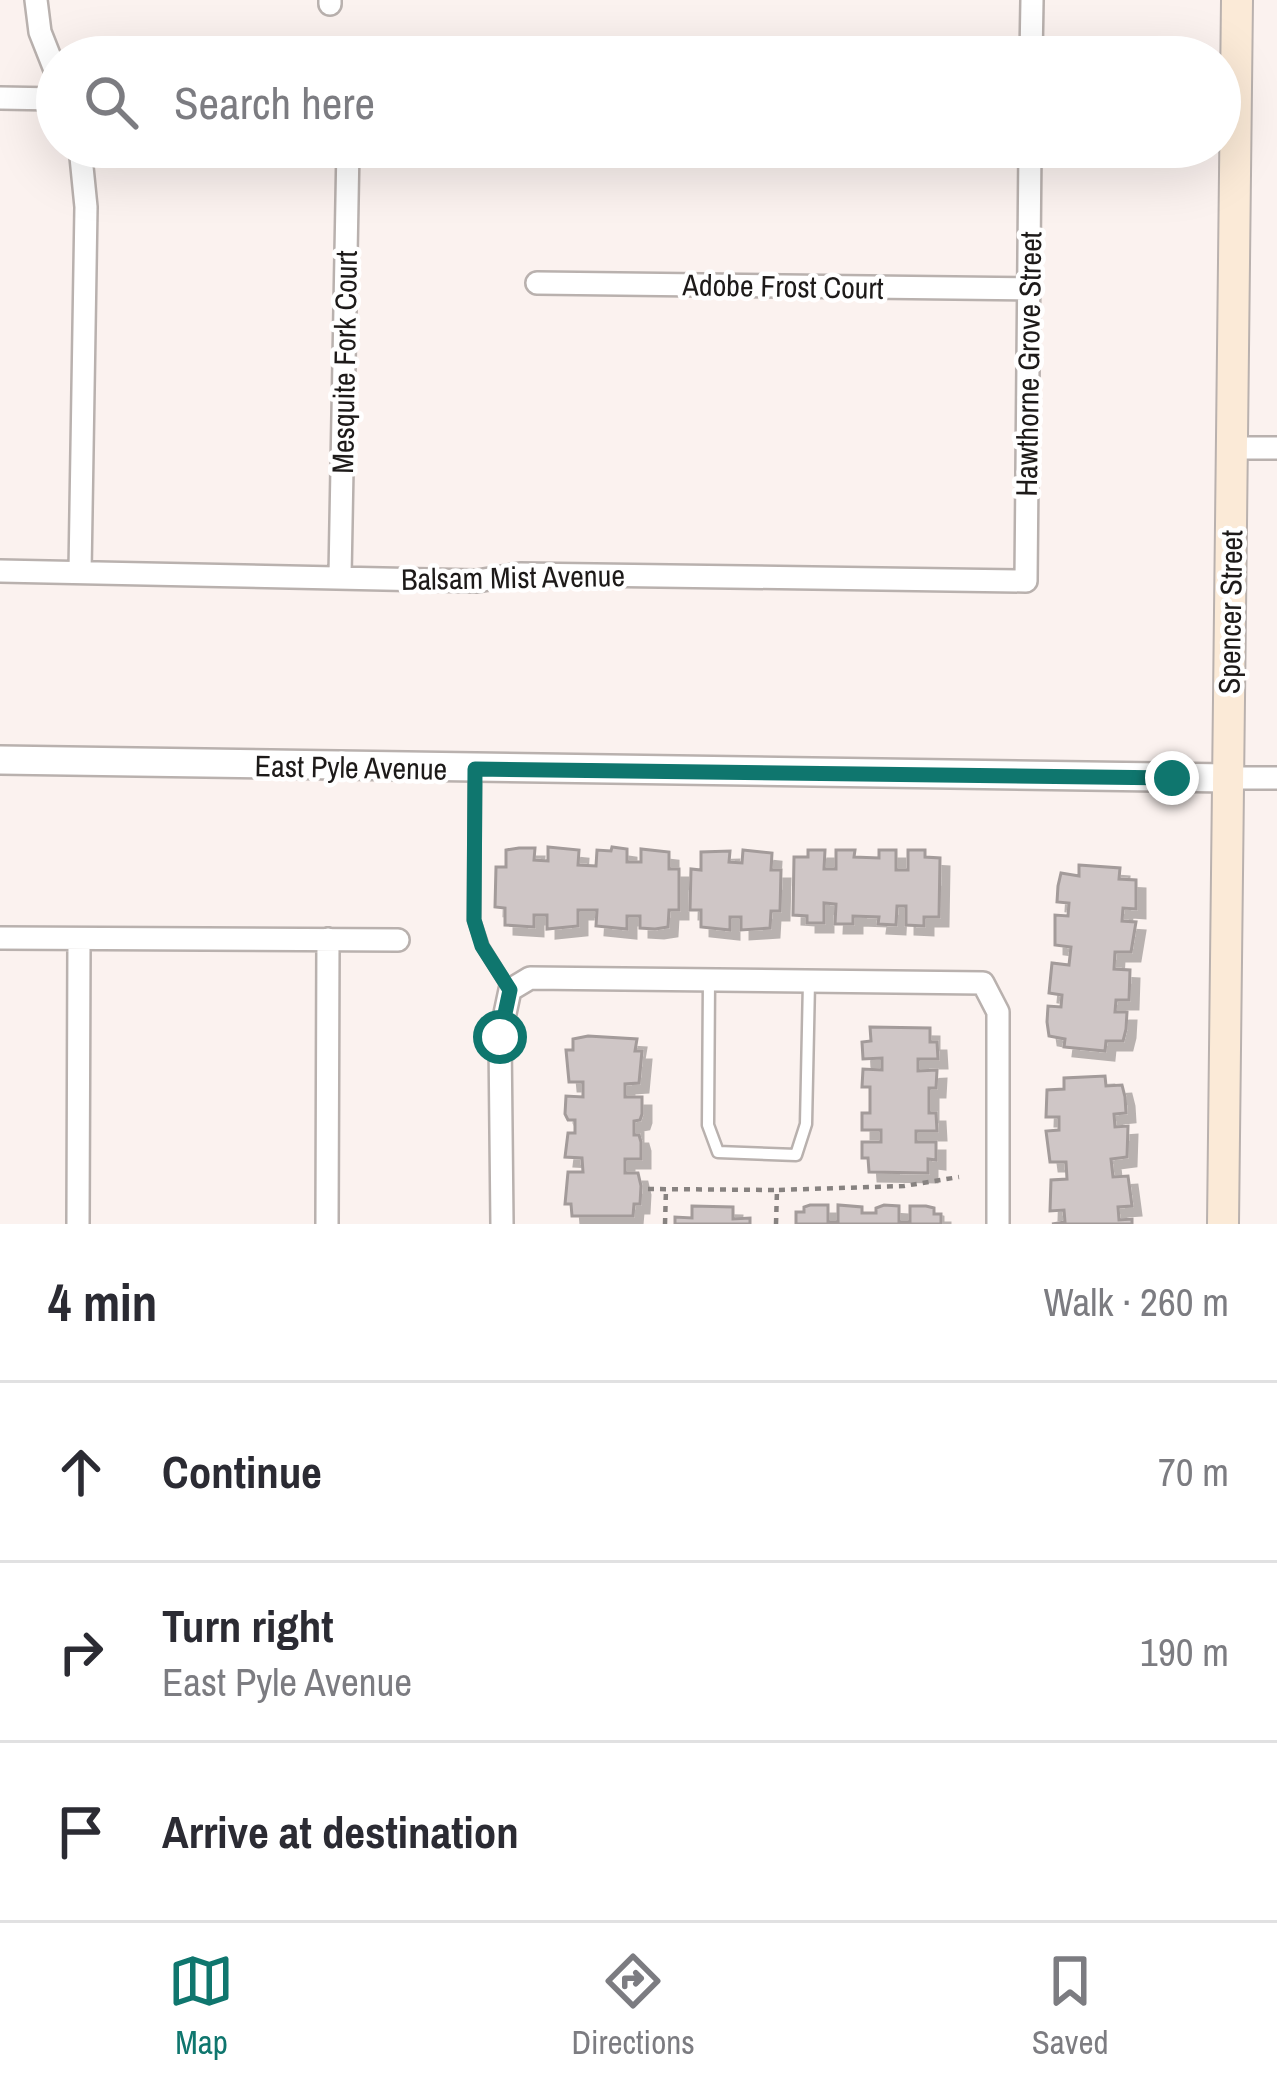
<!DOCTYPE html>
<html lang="en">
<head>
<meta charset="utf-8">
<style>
  :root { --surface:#fff; --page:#f2f2f3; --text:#2b2b33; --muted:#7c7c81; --line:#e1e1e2; --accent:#0f766e }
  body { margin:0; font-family:"Archivo Narrow",sans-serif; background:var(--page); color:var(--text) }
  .stop { position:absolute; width:36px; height:36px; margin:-27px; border:9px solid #0f766e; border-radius:50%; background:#fff }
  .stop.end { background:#0f766e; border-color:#fff; box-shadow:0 3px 12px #0008 }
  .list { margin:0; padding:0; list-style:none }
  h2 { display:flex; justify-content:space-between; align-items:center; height:156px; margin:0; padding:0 48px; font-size:51px }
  h2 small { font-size:39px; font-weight:400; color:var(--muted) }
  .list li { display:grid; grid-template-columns:78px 1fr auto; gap:36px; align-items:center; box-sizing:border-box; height:180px; padding:0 48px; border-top:3px solid var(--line) }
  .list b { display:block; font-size:45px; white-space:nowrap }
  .list p { margin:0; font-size:39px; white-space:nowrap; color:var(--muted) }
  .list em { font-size:39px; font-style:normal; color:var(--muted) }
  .icon { flex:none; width:66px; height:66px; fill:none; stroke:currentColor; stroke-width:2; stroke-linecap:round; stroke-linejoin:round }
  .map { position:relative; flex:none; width:1277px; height:1224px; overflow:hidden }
  .search { position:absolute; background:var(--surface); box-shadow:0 12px 48px #0002; left:36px; right:36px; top:36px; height:132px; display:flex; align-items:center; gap:30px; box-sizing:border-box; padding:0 42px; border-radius:66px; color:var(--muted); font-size:45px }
  .sheet { height:696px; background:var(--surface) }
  nav { display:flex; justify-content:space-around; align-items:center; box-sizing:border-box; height:168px; border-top:3px solid var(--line); background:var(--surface); font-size:33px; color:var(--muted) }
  nav a { display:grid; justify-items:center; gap:6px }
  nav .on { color:var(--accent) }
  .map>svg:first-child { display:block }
  .building { fill:#cfc6c6; stroke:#a39b9a; stroke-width:3; filter:url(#shadow) }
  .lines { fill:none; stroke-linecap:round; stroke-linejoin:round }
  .service-casing { stroke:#b9b1ae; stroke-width:15 }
  .minor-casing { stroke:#b9b1ae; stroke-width:26 }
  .tertiary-casing { stroke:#b9b1ae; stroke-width:32 }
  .secondary-casing { stroke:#b9b1ae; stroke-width:34 }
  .path { stroke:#878280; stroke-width:4.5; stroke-dasharray:6 6; stroke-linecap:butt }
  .service { stroke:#fff; stroke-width:10 }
  .minor { stroke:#fff; stroke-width:21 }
  .tertiary { stroke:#fff; stroke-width:27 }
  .secondary { stroke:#fbead7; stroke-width:30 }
  .route { stroke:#0f766e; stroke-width:15 }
  .labels { text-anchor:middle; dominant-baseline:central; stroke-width:9; stroke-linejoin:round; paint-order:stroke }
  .street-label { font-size:30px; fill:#1d1a19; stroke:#fff }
</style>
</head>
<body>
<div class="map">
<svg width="1277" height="1224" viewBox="0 0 1277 1224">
  <defs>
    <filter id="shadow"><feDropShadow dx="9" dy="9" stdDeviation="0" flood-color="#0004"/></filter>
  </defs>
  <rect width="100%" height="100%" fill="#fbf2ef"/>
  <path class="building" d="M548,847L579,850L578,865L596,866L597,850L611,851L612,847L627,849V862H641V849L669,852V869H679V910H669L668,927L655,929L640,928V916H627V929L596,926L597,910H578V926L547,929V915H534V927L505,925V908L495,907L496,867H506V850L519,848H535L534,860L548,861Z
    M743,850L772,853L771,870H781L780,911H771L770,928L741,930V917H730V930L701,927V910H690L691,869L701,870V852L730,851L729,862L742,863Z
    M808,850H825L824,869H836V850H855L854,857L879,858V850H896V870H908V850H925V857L940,858L939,917H924V926L906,925V906H897L896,925L878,924L879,917L853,916V924H835L836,904L824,903V923H807V916L793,915L794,857H808Z
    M1079,865L1120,868L1119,879L1136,880V909L1123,908L1122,921L1136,922L1131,952H1115L1114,969L1130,970L1129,1000H1116L1115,1012H1127L1126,1029L1123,1041H1106L1105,1051L1064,1047L1065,1039L1049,1036L1047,1022L1048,1006L1061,1007L1062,995L1049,993L1052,963L1069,965L1071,947L1055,945V915L1068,916L1069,903L1057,902L1058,886L1061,873L1079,876Z
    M870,1027L930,1028V1042H937L938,1059H918V1071L937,1070L936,1088H929V1113H936L937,1131H916V1142H936V1160L928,1159V1173L869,1172L868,1158H862V1142H881V1130H862V1113H870V1087H862L863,1069L882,1070V1058L863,1059L862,1042L871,1041Z
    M588,1036L637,1039L635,1051H642L639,1083L625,1084V1097H642V1114L640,1120L634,1121V1135H639L641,1142V1159H625V1173H638L641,1186L640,1204H634L633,1216H572L571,1204H565L568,1172H583L582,1158L565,1157L568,1133H575V1120H568L565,1114L566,1096L583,1097V1082H569L566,1050H573V1039Z
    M1105,1076L1106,1086L1122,1085L1125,1097L1126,1113L1114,1114L1115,1127L1128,1126L1127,1157L1111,1159L1113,1177L1128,1176L1132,1206L1118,1207L1119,1220L1132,1219V1224H1052L1065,1222L1064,1210L1050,1211L1051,1180L1067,1179L1066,1162H1050L1046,1131L1059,1130V1117H1046L1047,1090L1064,1089V1078Z
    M810,1205H828V1222H838V1205L862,1207V1213H876V1208L884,1205L899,1206V1222H910V1206H926L934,1208V1214H941V1224H796V1212H804V1207Z
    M692,1206L733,1207V1219L750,1218V1224H675V1217L692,1218Z"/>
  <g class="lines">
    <defs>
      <path id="service" d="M475,769L474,920L483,947L510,990
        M709,980L708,1125L718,1152L796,1155L806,1124L809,982"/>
      <path id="minor" d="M36,0L40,32L57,75
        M330,4V0
        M1031,57L1032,0
        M0,98L57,99
        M80,147L86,207L80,572
        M537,283L1029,289
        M1232,448H1277
        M0,571L477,581L520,574L1026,581L1030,147
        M340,576L348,147
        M1228,778H1277
        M0,938L398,940
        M78,1224L79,940
        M327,1224L328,939
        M502,1224L500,1037L510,990L530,978L983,983L998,1012V1224"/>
      <path id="tertiary" d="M0,760L1228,778"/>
      <path id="secondary" d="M1223,1224L1237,0"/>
    </defs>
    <use href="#service" class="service-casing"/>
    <use href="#minor" class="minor-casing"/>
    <use href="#tertiary" class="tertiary-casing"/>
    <use href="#secondary" class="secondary-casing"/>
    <path class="path" d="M648,1189L777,1190
      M665,1224L666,1189
      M776,1224L777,1190L904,1186L959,1177"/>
    <use href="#service" class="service"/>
    <use href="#minor" class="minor"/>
    <use href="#tertiary" class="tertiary"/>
    <use href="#secondary" class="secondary"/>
  </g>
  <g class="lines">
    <path class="route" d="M500,1037L510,990L482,946L474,920L475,769L1172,778"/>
  </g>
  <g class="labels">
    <g class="street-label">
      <text transform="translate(783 286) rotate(1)">Adobe Frost Court</text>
      <text transform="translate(344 362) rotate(-89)">Mesquite Fork Court</text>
      <text transform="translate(1028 364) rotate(-89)">Hawthorne Grove Street</text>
      <text transform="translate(513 577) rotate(-1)">Balsam Mist Avenue</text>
      <text transform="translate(1230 612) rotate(-89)">Spencer Street</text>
      <text transform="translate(351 767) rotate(1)">East Pyle Avenue</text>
    </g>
  </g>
</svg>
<div class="stop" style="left:500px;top:1037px"></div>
<div class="stop end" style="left:1172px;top:778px"></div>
<div class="search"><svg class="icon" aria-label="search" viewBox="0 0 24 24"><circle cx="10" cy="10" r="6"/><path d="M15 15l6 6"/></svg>Search here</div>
</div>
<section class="sheet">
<h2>4 min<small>Walk · 260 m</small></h2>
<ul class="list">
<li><svg class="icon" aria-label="ahead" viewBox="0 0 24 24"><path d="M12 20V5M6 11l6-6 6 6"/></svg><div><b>Continue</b></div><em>70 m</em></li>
<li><svg class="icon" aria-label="right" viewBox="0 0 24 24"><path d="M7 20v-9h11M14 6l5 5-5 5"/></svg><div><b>Turn right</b><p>East Pyle Avenue</p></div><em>190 m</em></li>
<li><svg class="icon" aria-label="arrive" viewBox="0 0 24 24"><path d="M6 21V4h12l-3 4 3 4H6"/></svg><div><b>Arrive at destination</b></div></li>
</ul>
</section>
<nav>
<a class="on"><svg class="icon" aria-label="map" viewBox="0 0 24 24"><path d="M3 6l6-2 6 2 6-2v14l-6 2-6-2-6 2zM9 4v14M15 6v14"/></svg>Map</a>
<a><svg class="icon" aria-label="directions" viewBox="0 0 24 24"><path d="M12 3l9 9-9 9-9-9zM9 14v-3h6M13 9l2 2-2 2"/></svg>Directions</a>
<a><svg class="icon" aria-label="saved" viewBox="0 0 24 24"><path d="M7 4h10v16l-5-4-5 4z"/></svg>Saved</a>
</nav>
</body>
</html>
